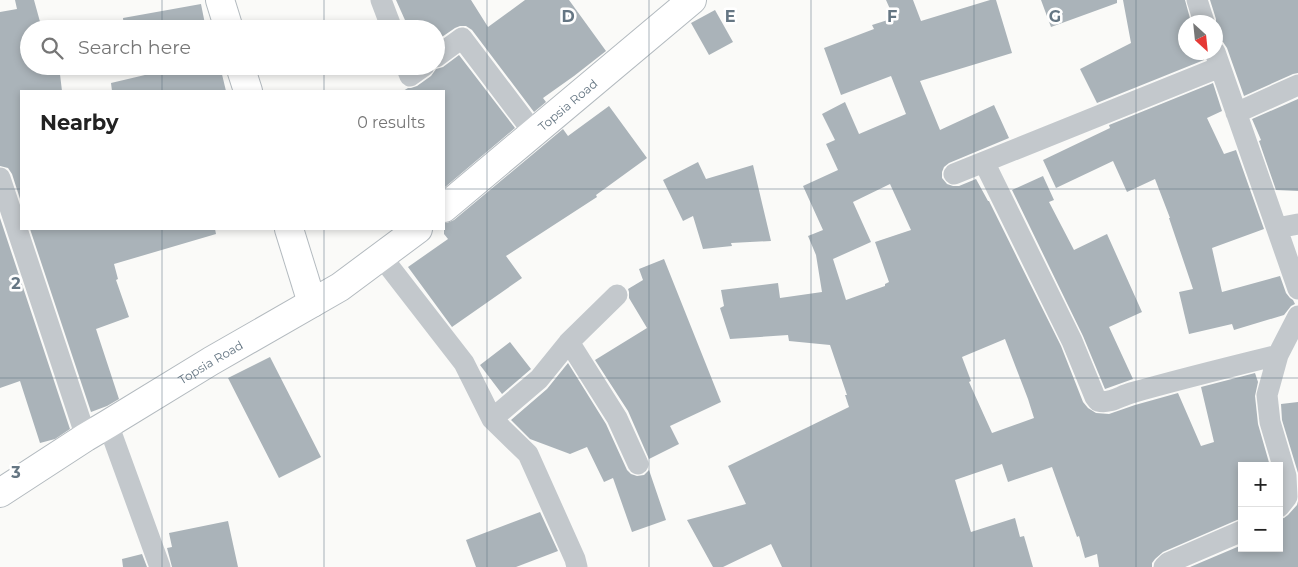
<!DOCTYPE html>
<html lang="en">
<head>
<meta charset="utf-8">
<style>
  :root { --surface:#fff; --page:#f6f6f6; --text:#222; --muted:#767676; --line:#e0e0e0 }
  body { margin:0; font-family:Montserrat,sans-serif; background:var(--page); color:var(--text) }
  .controls { position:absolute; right:15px; bottom:15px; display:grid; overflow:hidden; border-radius:0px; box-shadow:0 2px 8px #0003 }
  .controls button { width:45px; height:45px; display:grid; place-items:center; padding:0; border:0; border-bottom:1px solid var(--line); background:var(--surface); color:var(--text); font:25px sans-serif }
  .compass { position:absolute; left:1178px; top:15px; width:45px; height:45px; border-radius:50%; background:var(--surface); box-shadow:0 2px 8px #0003; rotate:153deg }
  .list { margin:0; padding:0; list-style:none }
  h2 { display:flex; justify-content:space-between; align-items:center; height:65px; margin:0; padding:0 20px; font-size:21px }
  h2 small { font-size:16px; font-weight:400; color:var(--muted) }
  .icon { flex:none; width:28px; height:28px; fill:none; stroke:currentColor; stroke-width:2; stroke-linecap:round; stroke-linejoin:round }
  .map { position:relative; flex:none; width:1298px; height:567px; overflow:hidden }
  .search { position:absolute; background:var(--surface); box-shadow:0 2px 8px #0003; left:20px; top:20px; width:425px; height:55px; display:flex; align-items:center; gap:12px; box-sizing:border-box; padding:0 18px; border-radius:28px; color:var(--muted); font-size:19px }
  .panel { position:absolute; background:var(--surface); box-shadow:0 2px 8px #0003; left:20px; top:90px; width:425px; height:140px; border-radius:0px }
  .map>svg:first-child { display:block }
  .building { fill:#aab3b9; fill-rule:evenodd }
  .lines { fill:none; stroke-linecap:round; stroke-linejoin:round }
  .secondary-casing { stroke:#b3babf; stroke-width:30 }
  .street { stroke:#c3c8cc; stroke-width:21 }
  .secondary { stroke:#fff; stroke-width:28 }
  .grid { fill:none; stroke:#657683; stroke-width:1; stroke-opacity:0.55 }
  .labels { text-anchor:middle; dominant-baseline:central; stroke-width:5; stroke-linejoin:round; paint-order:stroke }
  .street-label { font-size:12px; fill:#657683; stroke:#fff }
  .grid-label { font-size:16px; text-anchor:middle; font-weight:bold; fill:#657683; stroke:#fff; stroke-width:5; stroke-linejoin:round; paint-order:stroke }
</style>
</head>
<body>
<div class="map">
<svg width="1298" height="567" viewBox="0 0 1298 567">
  <rect width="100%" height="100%" fill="#fafaf8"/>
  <path class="building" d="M15,0H34L42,29H29V66H59L62,91H21V202L12,174L8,168L0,166V12L17,9Z
    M396,0H471L488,27L525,0H569L606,51L574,76L543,98L546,102L534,112L472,30L466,26H460L455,28L436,41V29H409Z
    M886,0H913L921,21L990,0H996L1012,53L920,81L940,130L994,105L1009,138L949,163L944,167L942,172V178L947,184L953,186H959L976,179L988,201H989L1061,346L1083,402L1088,408L1096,413L1109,414L1135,405L1178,393L1201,446L1214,442L1201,387L1255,373L1258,382L1255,396L1258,424L1270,466H1242V519L1237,520L1163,552L1155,559L1152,563V567H1099L1097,554L1085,558L1079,536L1077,537L1052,467L1008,482L1002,464L955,480L971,532L1015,518L1020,537L1024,536L1033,567H782L771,544L723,567H713L687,520L746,504L728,466L849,407L845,395H847L830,345L789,341L788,335L730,339L720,308L724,306L721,290L778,283L780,298L822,292L816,255L808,236L823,230L803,186L838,170L826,144L835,140L822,114L845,102L859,134L906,114L891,76L841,95L824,48L874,29L872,25L894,18ZM890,184L911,230L875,242L889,282L885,284V286L846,300L833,259L871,242L853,202ZM1005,339L1028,399L1034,418L992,433L969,382L971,381L962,357Z
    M1041,0H1117V3L1051,27Z
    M1123,0H1185L1191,22H1186V52H1203L1204,60L1097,103L1080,69L1131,43Z
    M1210,0H1298V73L1293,74L1244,96L1227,48L1223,42L1216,40V19Z
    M201,4L206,29H124L123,18Z
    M715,10L733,42L709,55L691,23Z
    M459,55L515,128L444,188V91H403L408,88H411L417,86L431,76L436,69L443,67Z
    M183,66H220L226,91H112L111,83Z
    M1213,83L1222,111L1207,118L1224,154L1236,150L1264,229L1212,248L1222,292L1280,276L1286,293L1290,298L1293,300L1295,304L1291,306L1284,315L1234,330L1232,324L1189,334L1179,292L1193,289L1169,218H1170L1155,179L1127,192L1113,161L1056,188L1043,160L1110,128L1109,125Z
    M1298,99V191L1276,190L1259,141L1261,140L1252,119Z
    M609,106L647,158L596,195L597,197L506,256L522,278L452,327L408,267L448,239L444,234V223H447L454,220L563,129L568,136Z
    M698,162L706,179L753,165L771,241L731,243L732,246L703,249L693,216L683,221L663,180Z
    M1043,176L1054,200L1049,202L1074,250L1107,234L1142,312L1109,327L1133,379L1105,389L1083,336L1012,190Z
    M0,218L70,429L55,439L40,443L20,381L0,388Z
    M30,229H215L216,234L114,264L118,279L116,280L129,317L96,329L119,399L107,406L91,412Z
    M664,259L721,402L670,426L679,444L649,459L628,411L595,360L647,328L629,298V292L628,289L643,280L639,269Z
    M510,342L531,369L502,394L480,365Z
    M270,357L321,457L279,478L228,378Z
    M568,363L606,424L627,470L631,474L637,476L644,475L649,470L666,520L632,532L613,478L604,482L587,447L570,454L530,439L511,420L547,389Z
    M1298,402V473L1282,420L1281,404Z
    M1298,501V567H1190L1242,545V548H1279V519L1284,518L1288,515L1297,505Z
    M540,512L558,551L516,567H476L466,540Z
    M228,521L238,567H172L167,548L172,547L169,533Z
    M142,554L147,567H123L122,559Z"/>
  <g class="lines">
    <defs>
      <g id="secondary">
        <path d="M220,0L229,29"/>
        <path d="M240,66L248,91"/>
        <path id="s1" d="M444,208L692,0"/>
        <path d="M289,229L312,303"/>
        <path id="s2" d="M0,493L86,437L108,424L211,361L340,287L418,229"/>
      </g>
    </defs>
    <use href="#secondary" class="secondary-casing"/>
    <path class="street" d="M381,0L392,29
      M1197,0L1204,22
      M1215,52L1298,289
      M436,57L462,38L534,133
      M406,66L410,76L424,66
      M1236,113L1298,85
      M984,162L1072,341L1095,397L1098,401C1110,404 1120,396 1131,393C1180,379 1229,367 1278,355
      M954,174L1220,67
      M0,178L86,437
      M1277,228L1298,224
      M381,256L464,363L492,419L528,454L575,559L577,567
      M569,342L617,418L638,464
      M492,419L539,379L569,342L617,295
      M108,424L160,567
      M1279,507L1287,497L1286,476L1270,422L1267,395L1278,355L1298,316
      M1164,567L1168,563L1242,531"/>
    <use href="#secondary" class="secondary"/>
  </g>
  <path class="grid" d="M162,0V29M324,0V29M487,0V567M649,0V567M811,0V567M974,0V567M1136,0V567M162,66V91M324,66V91M0,189H21M444,189H1298M162,229V567M324,229V567M0,378H1298"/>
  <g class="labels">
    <g class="street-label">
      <text stroke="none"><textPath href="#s1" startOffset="161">Topsia Road</textPath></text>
      <text stroke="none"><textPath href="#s2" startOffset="248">Topsia Road</textPath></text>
    </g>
  </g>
  <g class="grid-label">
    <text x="568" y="22">D</text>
    <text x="730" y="22">E</text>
    <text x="892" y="22">F</text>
    <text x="1055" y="22">G</text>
    <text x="16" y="289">2</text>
    <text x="16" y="478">3</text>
  </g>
</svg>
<div class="controls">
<button>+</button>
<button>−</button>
</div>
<svg class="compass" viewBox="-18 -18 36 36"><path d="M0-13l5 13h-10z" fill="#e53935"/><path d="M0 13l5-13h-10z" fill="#767676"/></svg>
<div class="search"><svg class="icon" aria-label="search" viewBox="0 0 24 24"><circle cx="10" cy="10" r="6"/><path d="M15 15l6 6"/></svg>Search here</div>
<section class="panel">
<h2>Nearby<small>0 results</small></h2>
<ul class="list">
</ul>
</section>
</div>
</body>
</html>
